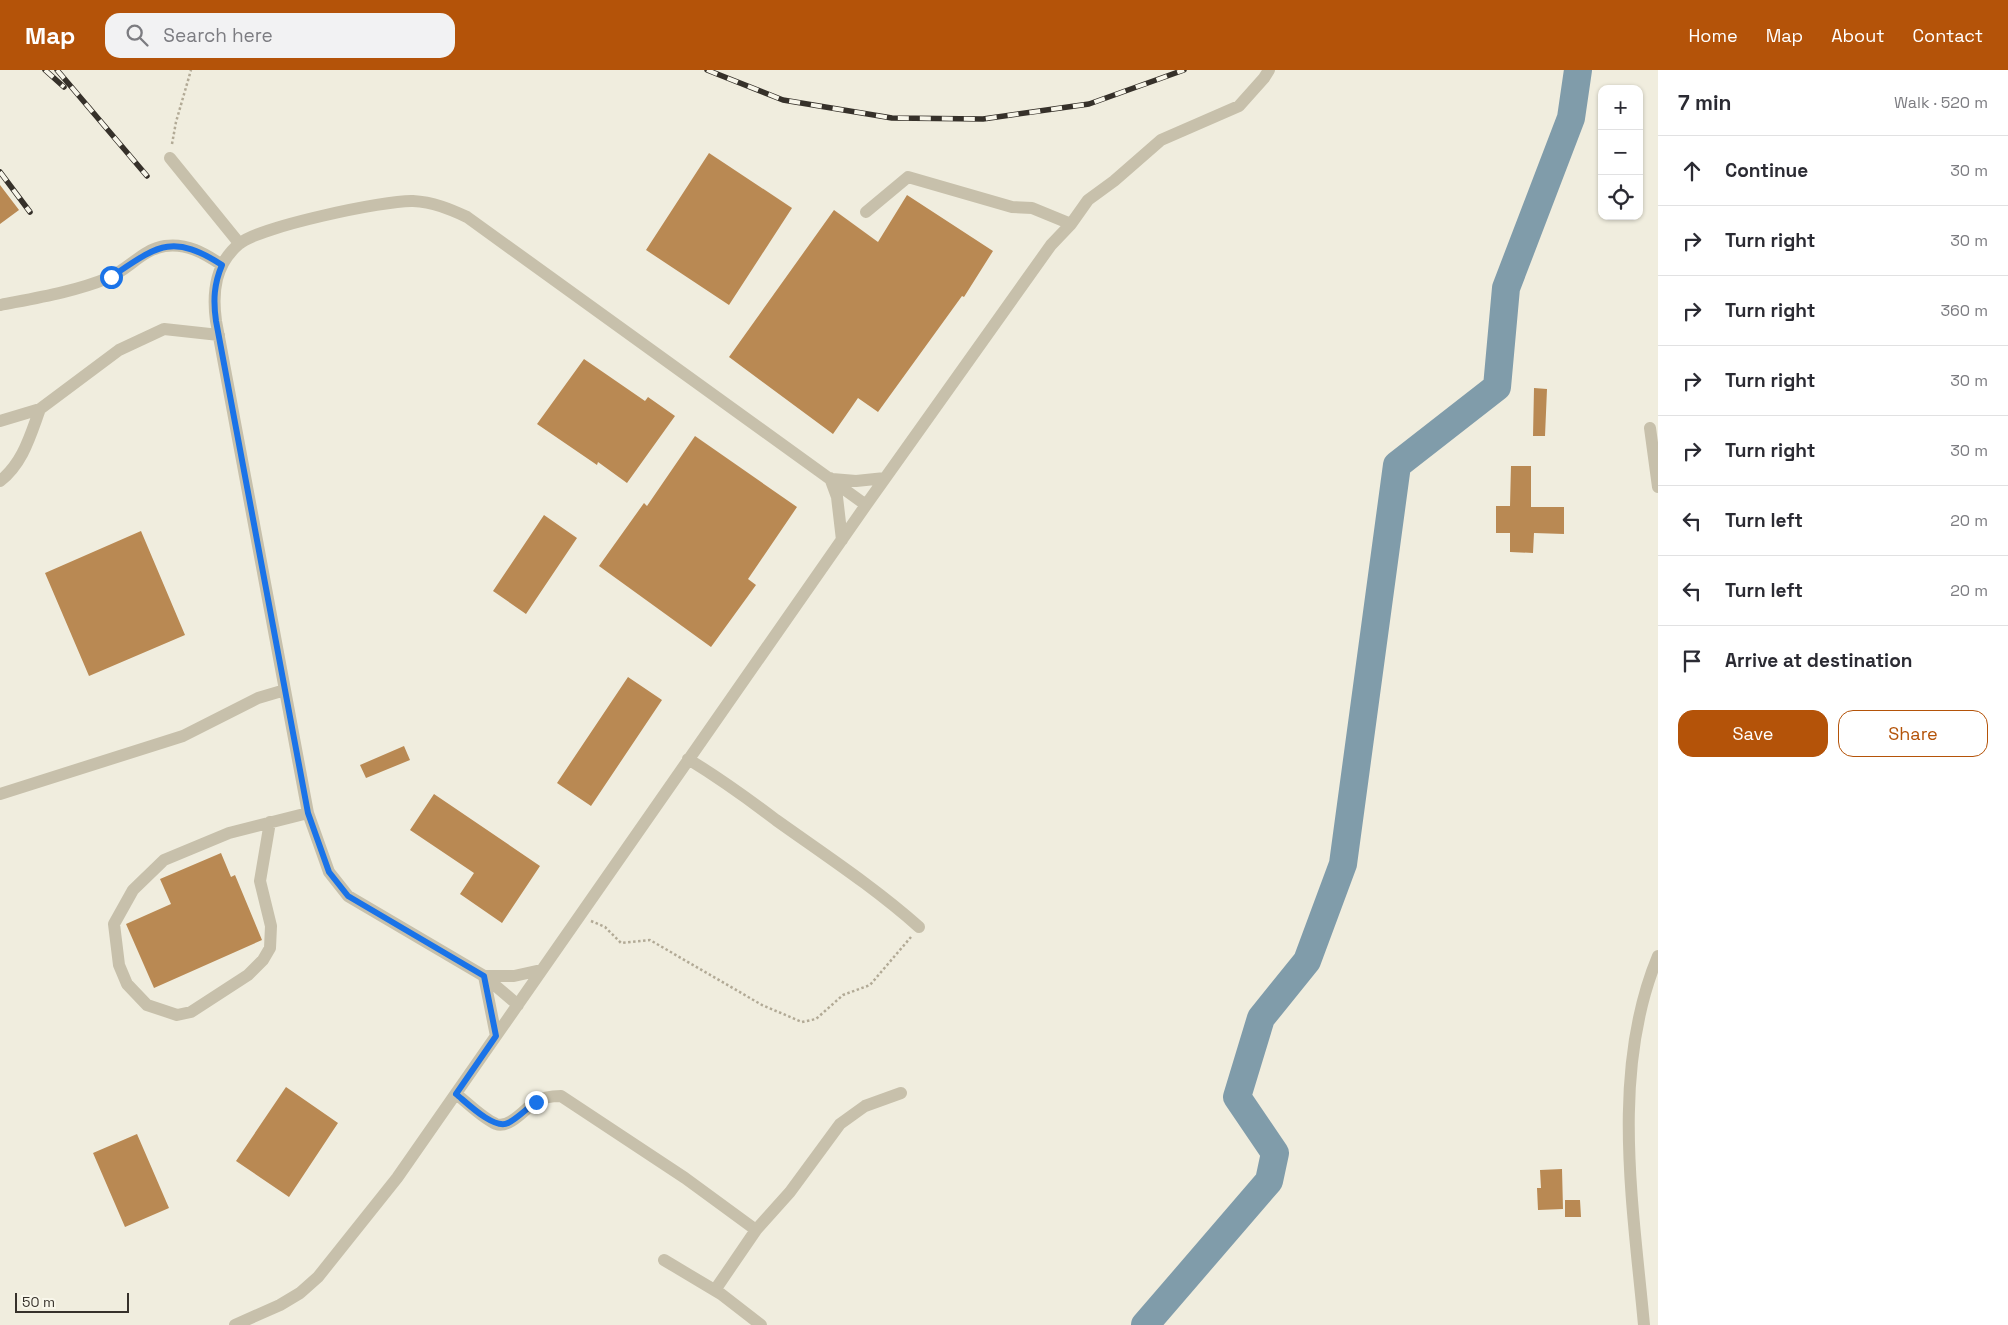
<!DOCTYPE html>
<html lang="en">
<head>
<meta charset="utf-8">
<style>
  :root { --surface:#fff; --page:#f2f2f3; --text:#2b2b33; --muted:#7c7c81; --line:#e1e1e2; --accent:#b45309 }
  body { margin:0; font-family:"Space Grotesk",sans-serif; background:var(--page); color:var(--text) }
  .controls { position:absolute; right:15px; top:15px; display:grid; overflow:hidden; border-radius:10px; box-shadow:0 1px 4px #0004 }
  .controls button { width:45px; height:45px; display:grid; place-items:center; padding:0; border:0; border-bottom:1px solid var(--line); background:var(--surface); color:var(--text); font:25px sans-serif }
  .scale { position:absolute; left:15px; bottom:12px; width:114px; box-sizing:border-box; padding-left:5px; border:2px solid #36312a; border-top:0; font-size:14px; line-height:18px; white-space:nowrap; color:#36312a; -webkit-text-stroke:4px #f8f6ea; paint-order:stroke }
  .stop { position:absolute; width:15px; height:15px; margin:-11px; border:4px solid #1a73e8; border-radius:50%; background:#fff }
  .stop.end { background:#1a73e8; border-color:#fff; box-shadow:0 1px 5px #0008 }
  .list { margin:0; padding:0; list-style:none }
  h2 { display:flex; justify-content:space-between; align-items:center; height:65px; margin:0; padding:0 20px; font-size:21px }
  h2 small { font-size:16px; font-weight:400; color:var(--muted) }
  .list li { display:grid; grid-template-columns:32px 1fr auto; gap:15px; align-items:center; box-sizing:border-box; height:70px; padding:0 20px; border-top:1px solid var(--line) }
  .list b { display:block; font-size:19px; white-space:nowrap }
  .list em { font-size:16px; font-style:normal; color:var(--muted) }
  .actions { display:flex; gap:10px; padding:15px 20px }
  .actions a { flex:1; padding:11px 0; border:1px solid var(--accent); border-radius:15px; text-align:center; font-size:18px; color:var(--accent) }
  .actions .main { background:var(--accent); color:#fff }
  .icon { flex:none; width:28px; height:28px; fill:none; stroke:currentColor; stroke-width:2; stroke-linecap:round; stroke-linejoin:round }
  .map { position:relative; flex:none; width:1658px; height:1255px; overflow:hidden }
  header { display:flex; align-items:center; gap:30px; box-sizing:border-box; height:70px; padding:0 25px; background:var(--accent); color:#fff }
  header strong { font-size:24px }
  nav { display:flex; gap:28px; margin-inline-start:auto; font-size:18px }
  .search { width:350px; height:45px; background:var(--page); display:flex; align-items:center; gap:12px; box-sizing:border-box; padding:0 18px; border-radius:15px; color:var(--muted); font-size:19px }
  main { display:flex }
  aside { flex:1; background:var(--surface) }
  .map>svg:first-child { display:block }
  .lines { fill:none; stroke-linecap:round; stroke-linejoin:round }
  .river { stroke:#809caa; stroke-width:28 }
  .building { fill:#b98953 }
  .path { stroke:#b2aa96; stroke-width:2.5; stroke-dasharray:2.5 2.5; stroke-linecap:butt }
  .minor { stroke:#c7c0ab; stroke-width:12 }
  .rail-casing { stroke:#36312a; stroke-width:5.5 }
  .rail { stroke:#f8f6ea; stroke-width:4; stroke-dasharray:11; stroke-linecap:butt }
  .route { stroke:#1a73e8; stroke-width:6 }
</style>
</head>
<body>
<header>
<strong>Map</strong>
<div class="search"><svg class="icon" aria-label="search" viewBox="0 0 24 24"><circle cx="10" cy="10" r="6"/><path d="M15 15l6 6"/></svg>Search here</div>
<nav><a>Home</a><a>Map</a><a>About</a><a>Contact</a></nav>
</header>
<main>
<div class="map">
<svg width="1658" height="1255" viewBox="0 0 1658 1255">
  <rect width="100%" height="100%" fill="#f0edde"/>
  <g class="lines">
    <path class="river" d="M1145,1255L1269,1111L1275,1083L1237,1027L1261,948L1307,891L1343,794L1397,395L1497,317L1506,218L1571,48L1578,0"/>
  </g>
  <path class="building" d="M709,83L792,138L729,235L646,180Z
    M0,115L19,140L0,154Z
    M907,125L993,181L964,227L962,226L878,342L858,328L833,364L729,287L834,140L878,172Z
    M584,289L645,331L648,327L675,346L627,413L598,392L597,395L537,354Z
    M1534,318L1547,319L1545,366H1533Z
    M695,366L797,437L748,509L756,515L711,577L599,496L644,433L647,436Z
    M1511,396H1531V437H1564V464L1534,463L1533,483L1510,482V463H1496V436H1510Z
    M544,445L577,468L526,544L493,521Z
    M141,461L185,565L89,606L45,503Z
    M628,607L662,630L591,736L557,713Z
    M404,676L410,690L366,708L360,695Z
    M434,724L540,796L502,853L460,824L474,803L410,760Z
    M221,783L231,807L235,805L262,870L154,918L126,854L171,834L160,809Z
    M286,1017L338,1053L289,1127L236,1091Z
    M137,1064L169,1138L125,1157L93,1083Z
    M1562,1099L1563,1139L1538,1140L1537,1118H1541L1540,1100Z
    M1565,1130H1580L1581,1147H1565Z"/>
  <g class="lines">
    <path class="path" d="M172,74L176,52L191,0
      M591,851L605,857L621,873L650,870L762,935L802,952L816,949L843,925L870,915L911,867"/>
    <path class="minor" d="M170,88L239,173
      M866,142L908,107L1012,137L1032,138L1071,154
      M0,235C36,228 74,222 108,208C128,200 143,179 165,176C187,173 204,183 222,195
      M0,351L40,339L119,280L164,259L219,265
      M1650,358L1658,417
      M830,408L837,427L842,470
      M832,409L856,411L885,408
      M0,411C23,393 30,366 40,339
      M688,689C719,708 747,728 776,750C825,785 874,817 919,857
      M0,724L183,666L258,628L285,620
      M270,752L260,811L271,856L270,878L263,890L248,905L191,942L177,945L147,935L127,914L119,895L114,854L133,820L164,790L229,763L308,743
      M484,906L496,966
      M484,906H514L541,900
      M518,935L484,906L348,826L329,802L308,743L216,251C212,222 215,194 239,174C258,157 385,130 413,131C433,132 450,139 467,147L866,435
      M456,1024C468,1033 482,1048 496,1054C509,1059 525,1039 535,1032C543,1027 551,1026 561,1026L685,1108L756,1160
      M664,1190L721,1224L761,1255
      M715,1220L756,1160L790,1122L840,1054L865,1036L901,1023
      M235,1255L280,1235L300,1223L318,1207L397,1108L866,435L1051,175L1071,154L1088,130L1114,111L1161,70L1239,36L1264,8L1269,0
      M1644,1255C1633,1135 1610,1001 1658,886"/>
    <defs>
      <path id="rail" d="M45,0L64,17
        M57,0L147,106
        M707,0L783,30L892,48L983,49L1089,34L1184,0
        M0,102L30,142"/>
    </defs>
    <use href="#rail" class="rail-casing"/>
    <use href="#rail" class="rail"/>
  </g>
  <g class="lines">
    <path class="route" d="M111,207C156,177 171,162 222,195C214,214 213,230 216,251L308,743L329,802L348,826L484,906L496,966L456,1024C467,1033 494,1060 508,1053C518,1048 527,1038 536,1032"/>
  </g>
</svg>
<div class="controls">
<button>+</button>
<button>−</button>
<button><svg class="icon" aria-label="locate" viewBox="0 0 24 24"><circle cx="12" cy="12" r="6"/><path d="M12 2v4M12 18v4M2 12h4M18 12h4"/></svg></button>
</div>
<div class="scale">50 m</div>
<div class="stop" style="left:111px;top:207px"></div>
<div class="stop end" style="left:536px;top:1032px"></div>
</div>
<aside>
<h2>7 min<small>Walk · 520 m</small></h2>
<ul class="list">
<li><svg class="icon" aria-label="ahead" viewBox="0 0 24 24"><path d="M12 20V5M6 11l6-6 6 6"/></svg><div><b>Continue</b></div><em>30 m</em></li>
<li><svg class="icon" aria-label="right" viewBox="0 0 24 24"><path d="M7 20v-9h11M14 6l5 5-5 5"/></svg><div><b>Turn right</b></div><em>30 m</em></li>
<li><svg class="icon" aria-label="right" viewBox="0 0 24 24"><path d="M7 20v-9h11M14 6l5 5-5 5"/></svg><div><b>Turn right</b></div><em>360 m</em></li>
<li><svg class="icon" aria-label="right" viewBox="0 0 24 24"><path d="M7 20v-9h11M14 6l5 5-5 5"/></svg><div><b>Turn right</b></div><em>30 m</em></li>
<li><svg class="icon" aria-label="right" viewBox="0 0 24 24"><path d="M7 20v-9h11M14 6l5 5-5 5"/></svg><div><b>Turn right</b></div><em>30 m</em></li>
<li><svg class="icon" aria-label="left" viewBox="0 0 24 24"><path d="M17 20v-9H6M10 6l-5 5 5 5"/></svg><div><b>Turn left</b></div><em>20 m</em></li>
<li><svg class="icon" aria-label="left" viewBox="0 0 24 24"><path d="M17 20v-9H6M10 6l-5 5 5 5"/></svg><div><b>Turn left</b></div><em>20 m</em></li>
<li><svg class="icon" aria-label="arrive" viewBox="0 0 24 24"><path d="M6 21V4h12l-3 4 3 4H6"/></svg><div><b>Arrive at destination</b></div></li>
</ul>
<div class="actions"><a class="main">Save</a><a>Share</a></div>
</aside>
</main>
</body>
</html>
